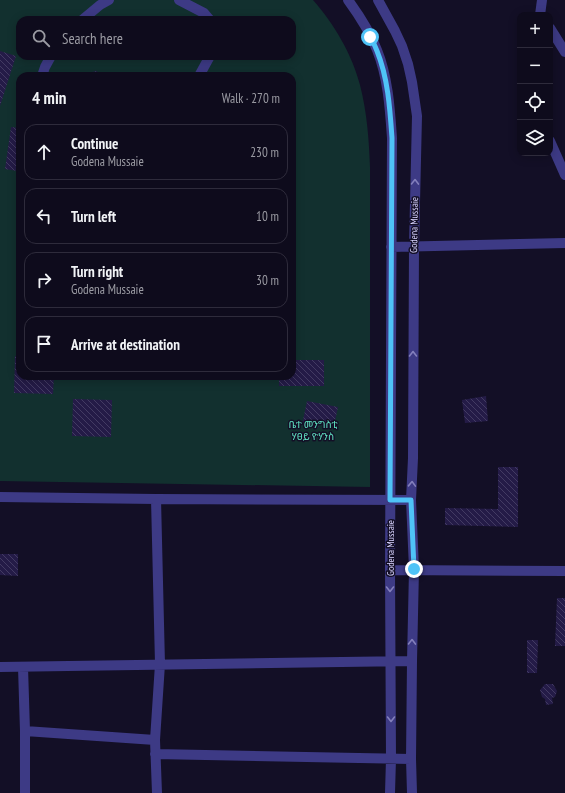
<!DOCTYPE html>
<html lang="en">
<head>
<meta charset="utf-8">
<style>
  :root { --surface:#0e0b1c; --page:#1c1929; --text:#f1f3f6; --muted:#9b9ba3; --line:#2e2b3b }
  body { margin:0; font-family:"PT Sans Narrow","Noto Sans Ethiopic",sans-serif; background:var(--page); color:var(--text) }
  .controls { position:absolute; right:12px; top:12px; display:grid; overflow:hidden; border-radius:8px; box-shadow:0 2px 10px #0003 }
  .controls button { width:36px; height:36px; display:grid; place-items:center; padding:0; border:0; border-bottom:1px solid var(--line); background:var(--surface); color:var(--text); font:20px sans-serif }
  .stop { position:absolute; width:12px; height:12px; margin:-9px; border:3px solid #4fc3f7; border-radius:50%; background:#fff }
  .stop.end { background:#4fc3f7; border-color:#fff; box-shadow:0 1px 4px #0008 }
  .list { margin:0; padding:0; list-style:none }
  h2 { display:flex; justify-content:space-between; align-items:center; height:52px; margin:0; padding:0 16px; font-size:17px }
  h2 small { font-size:13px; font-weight:400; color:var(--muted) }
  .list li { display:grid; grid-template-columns:26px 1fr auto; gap:12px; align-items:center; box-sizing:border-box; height:56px; margin:0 8px 8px; padding:0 8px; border:1px solid var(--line); border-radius:12px }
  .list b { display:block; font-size:15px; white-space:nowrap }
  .list p { margin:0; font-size:13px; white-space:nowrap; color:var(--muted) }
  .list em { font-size:13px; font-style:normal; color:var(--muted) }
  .icon { flex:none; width:22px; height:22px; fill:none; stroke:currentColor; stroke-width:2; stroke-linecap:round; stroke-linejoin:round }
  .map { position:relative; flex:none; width:565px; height:793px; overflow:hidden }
  .search { position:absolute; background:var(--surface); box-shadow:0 2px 10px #0003; left:16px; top:16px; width:280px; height:44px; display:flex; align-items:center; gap:10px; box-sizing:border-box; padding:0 14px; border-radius:12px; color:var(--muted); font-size:15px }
  .panel { position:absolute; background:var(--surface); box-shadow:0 2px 10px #0003; left:16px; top:72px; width:280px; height:308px; border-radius:12px }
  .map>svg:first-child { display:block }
  .park { fill:#12302f; fill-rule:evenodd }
  .building { fill:url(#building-back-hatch) }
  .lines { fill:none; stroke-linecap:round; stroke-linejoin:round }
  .minor { stroke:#3d3a85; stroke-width:10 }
  .oneway { stroke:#837fbc }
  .route { stroke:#4fc3f7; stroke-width:5 }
  .labels { text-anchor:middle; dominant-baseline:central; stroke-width:3; stroke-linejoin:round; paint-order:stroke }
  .street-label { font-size:10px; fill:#d9d4ff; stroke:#130f26 }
  .park-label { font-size:10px; fill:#5fe0c0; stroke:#130f26 }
</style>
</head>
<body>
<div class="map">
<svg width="565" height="793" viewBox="0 0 565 793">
  <defs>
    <pattern id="building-back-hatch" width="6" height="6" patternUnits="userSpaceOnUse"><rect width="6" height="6" fill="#241b47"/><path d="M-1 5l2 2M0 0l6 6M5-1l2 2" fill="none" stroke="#433b63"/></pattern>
  </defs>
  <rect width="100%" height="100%" fill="#130f26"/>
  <path class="park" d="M0,0H313C334,24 352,54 360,85C367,112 369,140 370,167V487L0,481ZM20,20H292V56H20ZM20,76H292V376H20Z"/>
  <path class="building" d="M0,51L16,56L0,106Z
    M97,71L98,76H77V75Z
    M11,127L20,128V159H19L17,171L5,169Z
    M292,305H295L294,330H292Z
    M15,356H20V376H54L53,394L14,393Z
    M292,360H324V386H279V376H292Z
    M486,396L488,421L465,423L462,400Z
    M73,399L112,400L111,437L72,436Z
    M307,401L338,407L334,426L319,423L318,428L302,425Z
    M498,467H518V527L445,525V508L498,509Z
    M0,554H18V576L0,575Z
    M557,598H565V646H555Z
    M527,640H538L537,673H527Z
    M545,684H553L557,691L555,697L552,698L553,704L546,705L545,699L542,697L540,690Z"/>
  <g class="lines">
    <path class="minor" d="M179,0L204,13L210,20
      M348,0C359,15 370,32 377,50C388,77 390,109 392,138L390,570L391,759L390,793
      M378,0L395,31L402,46L408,64L412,82L417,116L414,246L413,458L411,500L414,569L412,661L411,759L412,793
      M540,15L542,0
      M82,20L100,5L109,0
      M550,28L565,52
      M42,76L45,67L51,56
      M199,76L210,56
      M550,141L565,175
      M391,247L565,243
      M0,497L156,499L411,500
      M156,499L160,664L155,740L157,793
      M390,570L565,571
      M0,667L412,661
      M23,667L25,731V793
      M25,731L155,740
      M155,754L411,759"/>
  </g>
  <defs><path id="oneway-chevron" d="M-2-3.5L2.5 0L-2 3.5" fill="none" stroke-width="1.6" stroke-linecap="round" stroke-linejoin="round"/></defs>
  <g class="oneway">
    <use href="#oneway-chevron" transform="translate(415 182) rotate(-89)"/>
    <use href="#oneway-chevron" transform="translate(413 354) rotate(-90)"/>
    <use href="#oneway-chevron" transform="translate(412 484) rotate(-88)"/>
    <use href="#oneway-chevron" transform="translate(390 589) rotate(90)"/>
    <use href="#oneway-chevron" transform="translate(412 642) rotate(-89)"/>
    <use href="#oneway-chevron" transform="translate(391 719) rotate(90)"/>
  </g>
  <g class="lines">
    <path class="route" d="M370,37C373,41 375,46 377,51C388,78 390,109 392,138L390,500H411L414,569"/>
  </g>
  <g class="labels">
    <g class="street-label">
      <text transform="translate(414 225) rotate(-89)">Godena Mussaie</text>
      <text transform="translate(390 548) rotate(-90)">Godena Mussaie</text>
    </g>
    <g class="park-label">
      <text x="313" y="424">ቤተ መንግስቲ<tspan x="313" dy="12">ሃፀይ ዮሃንስ</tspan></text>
    </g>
  </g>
</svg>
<div class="controls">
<button>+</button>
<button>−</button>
<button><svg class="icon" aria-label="locate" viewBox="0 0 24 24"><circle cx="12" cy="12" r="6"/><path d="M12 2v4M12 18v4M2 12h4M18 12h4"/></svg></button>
<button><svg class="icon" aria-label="layers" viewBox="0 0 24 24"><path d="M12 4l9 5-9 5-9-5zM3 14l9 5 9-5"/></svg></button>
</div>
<div class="stop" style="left:370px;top:37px"></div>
<div class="stop end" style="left:414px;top:569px"></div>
<div class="search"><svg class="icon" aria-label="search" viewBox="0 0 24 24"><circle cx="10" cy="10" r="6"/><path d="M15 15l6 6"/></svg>Search here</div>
<section class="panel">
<h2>4 min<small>Walk · 270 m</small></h2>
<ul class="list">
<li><svg class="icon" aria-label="ahead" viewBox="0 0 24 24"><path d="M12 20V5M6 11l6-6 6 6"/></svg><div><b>Continue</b><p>Godena Mussaie</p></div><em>230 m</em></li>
<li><svg class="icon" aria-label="left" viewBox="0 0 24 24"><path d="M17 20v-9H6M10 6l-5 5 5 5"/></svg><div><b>Turn left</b></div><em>10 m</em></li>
<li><svg class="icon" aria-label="right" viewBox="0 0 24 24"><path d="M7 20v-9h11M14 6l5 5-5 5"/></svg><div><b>Turn right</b><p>Godena Mussaie</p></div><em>30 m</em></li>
<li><svg class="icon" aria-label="arrive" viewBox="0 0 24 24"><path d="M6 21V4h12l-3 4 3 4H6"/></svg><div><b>Arrive at destination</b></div></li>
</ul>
</section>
</div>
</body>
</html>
